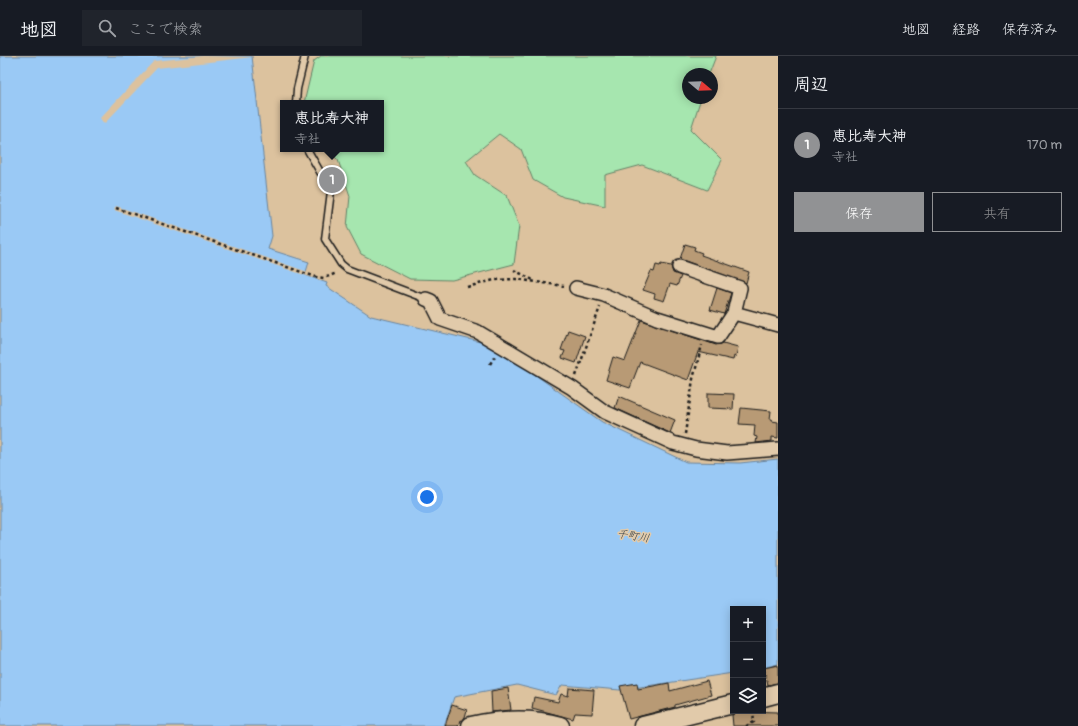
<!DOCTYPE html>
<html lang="ja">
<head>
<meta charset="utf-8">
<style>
  :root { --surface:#171b24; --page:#20242c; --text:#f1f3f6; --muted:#9ea1a6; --line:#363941; --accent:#919294 }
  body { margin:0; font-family:Pangolin,"Klee One",sans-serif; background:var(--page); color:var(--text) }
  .controls { position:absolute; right:12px; bottom:12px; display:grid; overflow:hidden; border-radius:0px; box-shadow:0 2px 10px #0003 }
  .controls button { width:36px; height:36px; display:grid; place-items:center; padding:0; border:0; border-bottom:1px solid var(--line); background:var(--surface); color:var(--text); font:20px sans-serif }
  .compass { position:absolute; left:682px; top:12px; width:36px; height:36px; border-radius:50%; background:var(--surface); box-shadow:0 2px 10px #0003; rotate:109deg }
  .you { position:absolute; left:427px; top:441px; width:14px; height:14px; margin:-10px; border:3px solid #fff; border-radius:50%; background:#1a73e8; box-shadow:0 0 0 6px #1a73e833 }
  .badge { display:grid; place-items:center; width:26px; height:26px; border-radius:50%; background:var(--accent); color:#fff; font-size:13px; font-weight:700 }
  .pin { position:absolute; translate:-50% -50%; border:2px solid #fff; box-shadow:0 1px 4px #0006 }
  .popup { position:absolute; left:280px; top:44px; width:104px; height:52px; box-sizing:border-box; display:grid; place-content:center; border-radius:0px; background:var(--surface); filter:drop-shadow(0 1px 3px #0005); font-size:13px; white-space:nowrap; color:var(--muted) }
  .popup b { font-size:15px; color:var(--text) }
  .popup::after { content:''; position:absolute; left:50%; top:100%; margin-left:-8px; border:8px solid transparent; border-top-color:var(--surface) }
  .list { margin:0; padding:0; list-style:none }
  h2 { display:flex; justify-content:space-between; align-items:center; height:52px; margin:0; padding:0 16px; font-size:17px }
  h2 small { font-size:13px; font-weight:400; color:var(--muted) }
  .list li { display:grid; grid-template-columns:26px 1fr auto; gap:12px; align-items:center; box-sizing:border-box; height:72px; padding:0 16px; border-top:1px solid var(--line) }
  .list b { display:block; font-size:15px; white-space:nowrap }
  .list p { margin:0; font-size:13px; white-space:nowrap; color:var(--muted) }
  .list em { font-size:13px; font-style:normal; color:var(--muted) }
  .actions { display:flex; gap:8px; padding:12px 16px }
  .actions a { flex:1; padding:9px 0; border:1px solid var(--accent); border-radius:0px; text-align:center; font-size:14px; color:var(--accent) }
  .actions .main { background:var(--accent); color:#fff }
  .icon { flex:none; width:22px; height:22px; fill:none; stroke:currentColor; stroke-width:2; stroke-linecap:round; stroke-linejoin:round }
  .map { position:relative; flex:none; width:778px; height:670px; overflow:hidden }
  header { display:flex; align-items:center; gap:24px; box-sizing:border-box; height:56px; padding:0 20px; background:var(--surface); border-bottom:1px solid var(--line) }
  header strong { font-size:19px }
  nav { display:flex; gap:22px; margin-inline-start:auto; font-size:14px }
  .search { width:280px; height:36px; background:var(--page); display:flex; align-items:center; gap:10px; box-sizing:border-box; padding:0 14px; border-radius:0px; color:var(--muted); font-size:15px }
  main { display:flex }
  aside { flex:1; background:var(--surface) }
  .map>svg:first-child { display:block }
  .green { fill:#a6e6af; stroke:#618166 }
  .water { fill:#9ac9f5; stroke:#68849e }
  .pier { fill:#dcc29e }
  .building { fill:#b89a75; stroke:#1c1c1c }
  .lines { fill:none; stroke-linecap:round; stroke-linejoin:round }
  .service-casing { stroke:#1c1c1c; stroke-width:9 }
  .minor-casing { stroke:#1c1c1c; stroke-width:16 }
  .secondary-casing { stroke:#1c1c1c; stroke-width:21 }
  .path { stroke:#1c1c1c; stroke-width:2.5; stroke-dasharray:3 3; stroke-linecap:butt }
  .service { stroke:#e1caaa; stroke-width:6 }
  .minor { stroke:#e1caaa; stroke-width:13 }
  .secondary { stroke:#e1caaa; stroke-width:18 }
  .labels { text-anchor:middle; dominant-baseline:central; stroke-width:3; stroke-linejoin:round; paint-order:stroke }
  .water-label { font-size:11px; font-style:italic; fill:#353f47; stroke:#e1caaa }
</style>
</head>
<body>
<header>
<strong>地図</strong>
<div class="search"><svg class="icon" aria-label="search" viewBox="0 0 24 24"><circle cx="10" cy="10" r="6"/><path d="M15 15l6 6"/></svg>ここで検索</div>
<nav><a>地図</a><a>経路</a><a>保存済み</a></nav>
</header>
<main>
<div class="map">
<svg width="778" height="670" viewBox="0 0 778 670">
  <rect width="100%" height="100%" fill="#dcc29e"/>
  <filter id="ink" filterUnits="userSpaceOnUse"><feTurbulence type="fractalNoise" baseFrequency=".025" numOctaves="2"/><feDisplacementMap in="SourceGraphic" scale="8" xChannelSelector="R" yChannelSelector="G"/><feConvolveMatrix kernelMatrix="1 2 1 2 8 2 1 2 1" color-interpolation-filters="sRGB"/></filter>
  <g filter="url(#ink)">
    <path class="green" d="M321,0H716L709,18H688V42H701L691,73L722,104L707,134L642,109L605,119V150L563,141L533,124L521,93L499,78L466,105L475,119L507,140L519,170L514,208L452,224L410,223L361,198L347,171L350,140L338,104L326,93H381V47H304L314,5Z"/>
    <path class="water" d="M0,0H252L272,180L268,193L309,206L305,219L327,227L326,230L371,260L493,289L602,366L686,406L740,407L778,403V608L763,612V553H733V617L620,634L562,629L556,639L517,629L454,641L444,670H0Z"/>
    <path class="pier" d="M203,0L253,1L157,12L104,68L100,62L154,5Z
      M116,150L308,216L307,218L314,220L313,222L114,154Z"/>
    <path class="building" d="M685,188L695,191L694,194L702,197L701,199L749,216L746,227L680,203Z
      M661,208L671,210L673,217L681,220L677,230L670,228L664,245L654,242L655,238L643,234L651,215L654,216L656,209L660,210Z
      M717,232L731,237L724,258L710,254Z
      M641,264L716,289L723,287L738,291L736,301L734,300L733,304L698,296L688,324L640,306L630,332L606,324L613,301L625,305Z
      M568,274L585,280L576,307L562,302L565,295L561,294Z
      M708,337L734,338L733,353L708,352Z
      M619,340L675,364L670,377L615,352Z
      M741,352L771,355L770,363H772V365L778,366V382L772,381V385L756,387L757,381L754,380L755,369L739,368Z
      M778,609V627L768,629L764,612Z
      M707,625L711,639L675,649V651L629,663L620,630L637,627L638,633L669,627L670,635Z
      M508,632L511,654L492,656L491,635Z
      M569,632L594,634L592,658L575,657L573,663L532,652L534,641L558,646L561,638L568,640Z
      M452,649L467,654L465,661L462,665L460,664L458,670H445Z
      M741,655L778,656V670H733L732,659Z"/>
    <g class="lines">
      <defs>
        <path id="service" d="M296,47L297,33L305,0
          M307,93L331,135L325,183L341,208L347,213L426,243"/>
        <path id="minor" d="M576,232L604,239L657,262L718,281L734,257L740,232L679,211
          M426,243L431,245L440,263L478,276L572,332L605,356L673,387L696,393L727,397L778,393
          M734,257L778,269"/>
        <path id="secondary" d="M763,641L778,637
          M471,670C499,664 532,662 560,670
          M643,670L733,648"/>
      </defs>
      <use href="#service" class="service-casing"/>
      <use href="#minor" class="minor-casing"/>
      <use href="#secondary" class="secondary-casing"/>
      <path class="path" d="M116,152L316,221L324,222L337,217
        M514,214L535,225
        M467,231L494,224L516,223L564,230
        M490,308L495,300
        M576,320L600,251
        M685,378L693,323L702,289
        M746,670L754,666L753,655"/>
      <use href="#service" class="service"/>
      <use href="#minor" class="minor"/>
      <use href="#secondary" class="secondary"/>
    </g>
  </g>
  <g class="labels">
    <g class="water-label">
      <text transform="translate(633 480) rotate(9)">千町川</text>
    </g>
  </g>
</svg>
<div class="controls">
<button>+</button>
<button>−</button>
<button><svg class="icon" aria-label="layers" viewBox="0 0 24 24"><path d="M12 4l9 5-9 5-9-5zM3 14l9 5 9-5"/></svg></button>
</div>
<svg class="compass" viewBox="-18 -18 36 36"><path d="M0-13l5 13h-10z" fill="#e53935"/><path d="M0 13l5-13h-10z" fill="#9ea1a6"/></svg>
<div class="you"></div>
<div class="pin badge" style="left:332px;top:124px">1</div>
<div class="popup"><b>恵比寿大神</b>寺社</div>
</div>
<aside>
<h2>周辺<small></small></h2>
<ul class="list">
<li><span class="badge">1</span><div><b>恵比寿大神</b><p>寺社</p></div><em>170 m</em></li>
</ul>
<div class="actions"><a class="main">保存</a><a>共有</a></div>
</aside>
</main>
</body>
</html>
